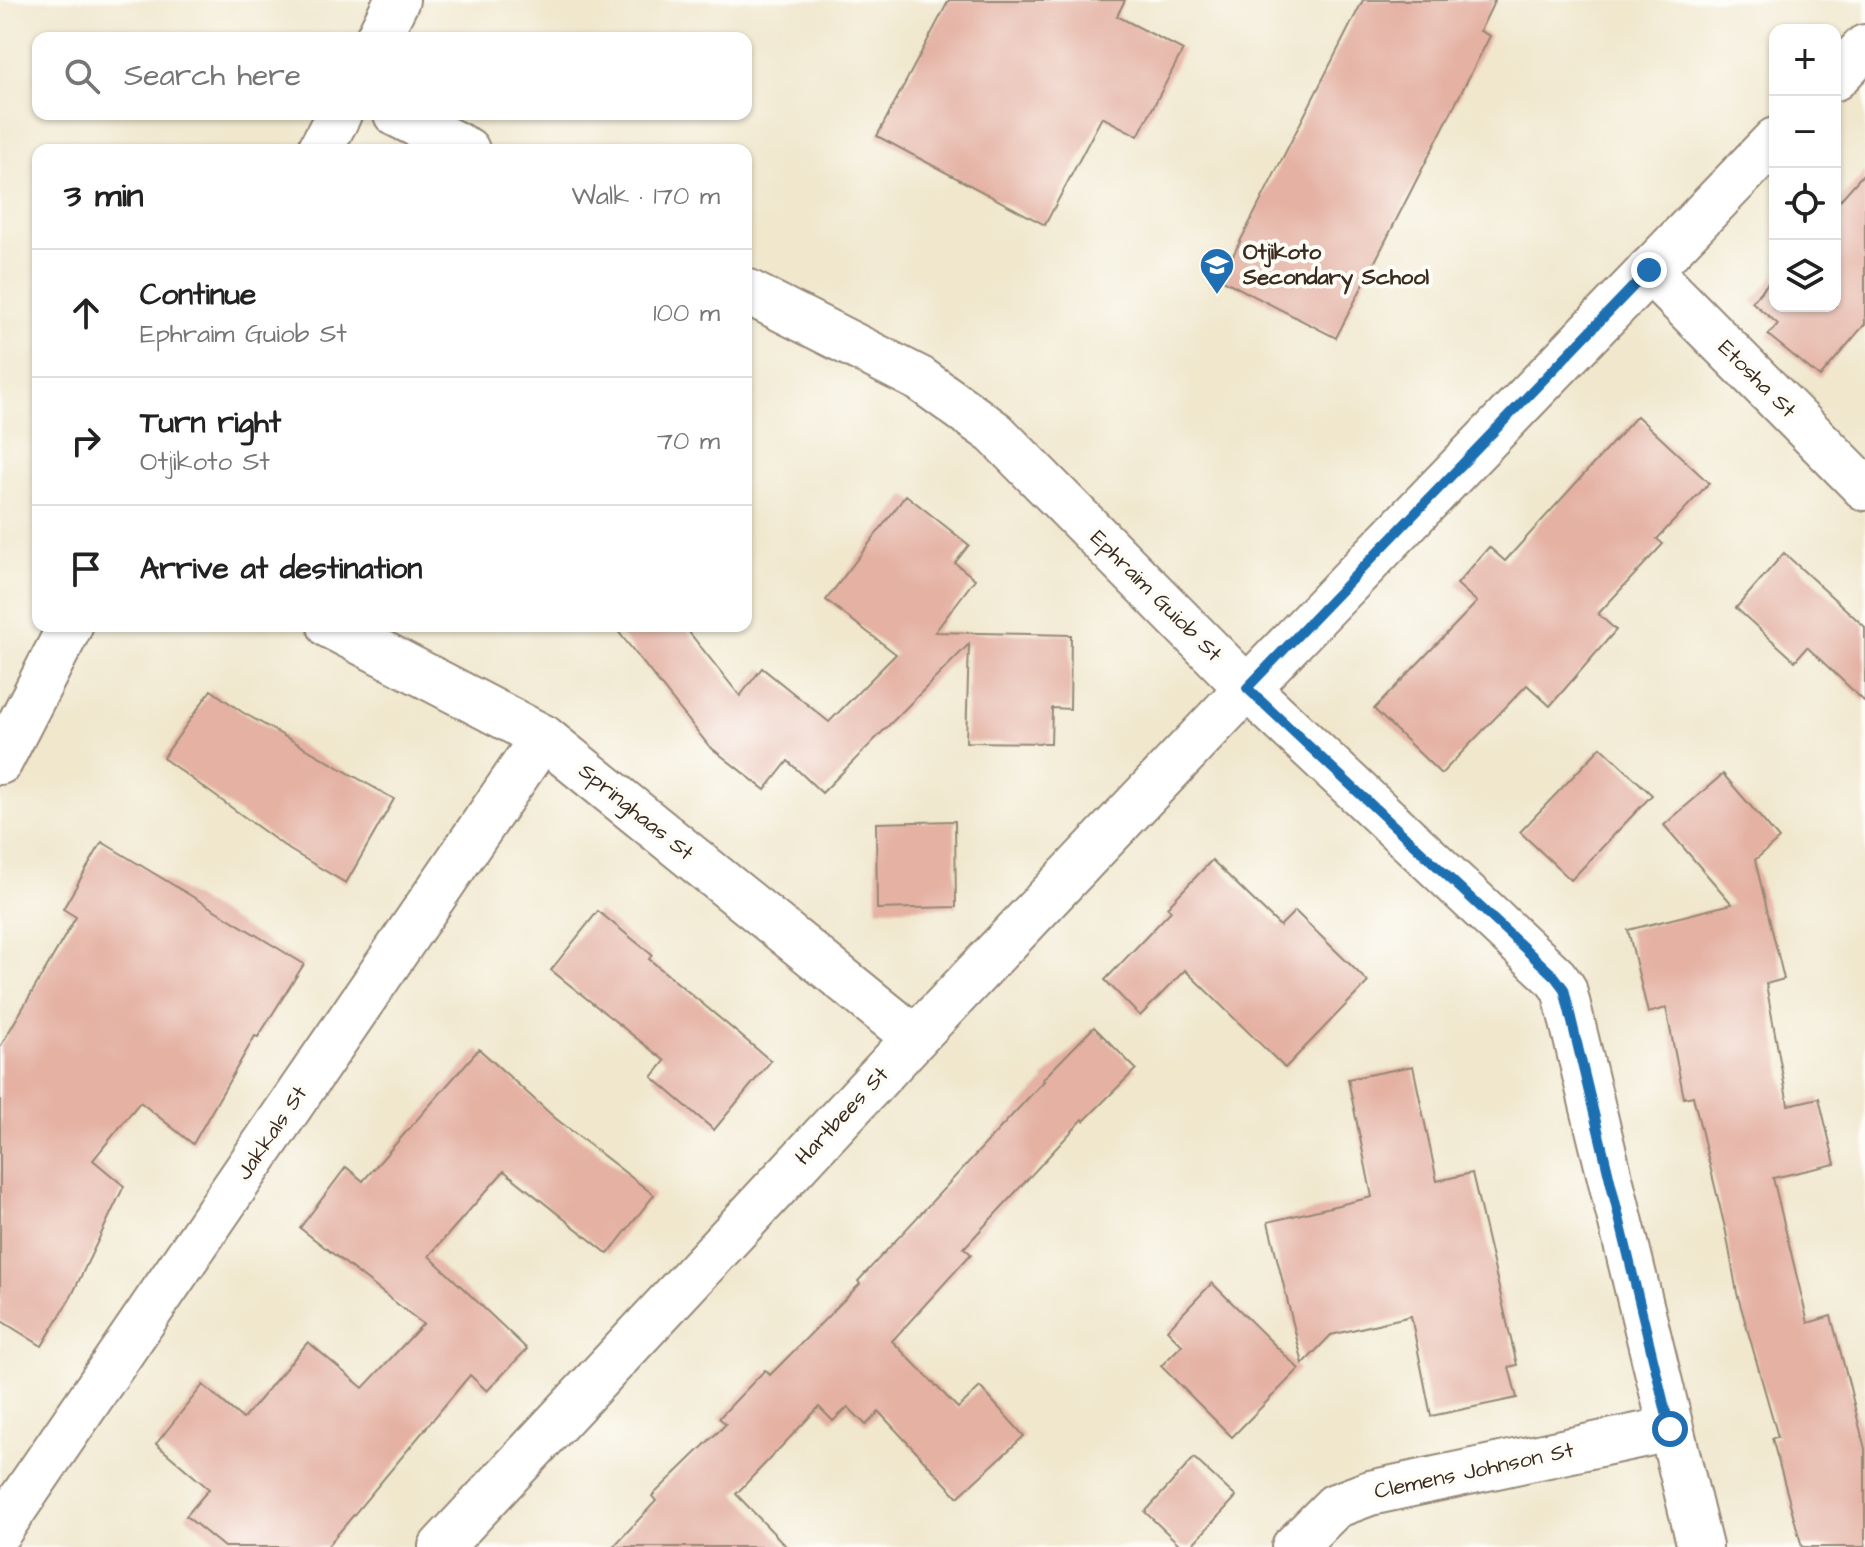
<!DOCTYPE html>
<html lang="en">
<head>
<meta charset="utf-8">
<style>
  body { margin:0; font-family:"Architects Daughter",sans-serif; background:#f2f2f2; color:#222 }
  .controls { position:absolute; right:24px; top:24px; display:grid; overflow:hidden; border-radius:16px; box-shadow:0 2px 6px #0004 }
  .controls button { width:72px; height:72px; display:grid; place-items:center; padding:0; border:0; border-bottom:2px solid #e0e0e0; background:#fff; color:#222; font:40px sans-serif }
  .stop { position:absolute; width:24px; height:24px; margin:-18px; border:6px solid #1f6fb2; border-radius:50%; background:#fff }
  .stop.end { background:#1f6fb2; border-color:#fff; box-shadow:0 2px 8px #0008 }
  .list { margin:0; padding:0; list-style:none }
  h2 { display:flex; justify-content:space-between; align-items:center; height:104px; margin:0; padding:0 32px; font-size:34px }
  h2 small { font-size:26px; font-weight:400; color:#767676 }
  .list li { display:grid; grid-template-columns:52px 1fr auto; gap:24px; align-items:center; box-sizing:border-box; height:128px; padding:0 32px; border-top:2px solid #e0e0e0 }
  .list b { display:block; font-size:30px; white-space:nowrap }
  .list p { margin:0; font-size:26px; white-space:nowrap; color:#767676 }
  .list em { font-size:26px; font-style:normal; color:#767676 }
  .icon { flex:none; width:44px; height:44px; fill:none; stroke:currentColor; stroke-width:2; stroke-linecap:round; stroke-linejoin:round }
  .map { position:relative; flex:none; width:1865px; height:1547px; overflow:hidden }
  .search { position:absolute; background:#fff; box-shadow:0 2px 6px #0004; left:32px; top:32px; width:720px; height:88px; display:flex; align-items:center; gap:20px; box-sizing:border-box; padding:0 28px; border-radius:16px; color:#767676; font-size:30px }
  .panel { position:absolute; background:#fff; box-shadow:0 2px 6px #0004; left:32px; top:144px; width:720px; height:488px; border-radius:16px }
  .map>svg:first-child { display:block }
  .building { fill:#e4b1a3 }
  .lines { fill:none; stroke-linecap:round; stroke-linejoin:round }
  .minor-casing { stroke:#968876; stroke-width:48 }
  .minor { stroke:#fff; stroke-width:44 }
  .route { stroke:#1f6fb2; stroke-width:10 }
  .labels { text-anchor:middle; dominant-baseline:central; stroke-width:8; stroke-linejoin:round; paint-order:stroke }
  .poi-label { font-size:22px; font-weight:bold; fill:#3b2a1e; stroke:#fdfcf7; text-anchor:start }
  .street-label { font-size:22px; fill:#3b2a1e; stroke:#fdfcf7 }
</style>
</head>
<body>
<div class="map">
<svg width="1865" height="1547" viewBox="0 0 1865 1547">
  <rect width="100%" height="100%" fill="#fdfcf7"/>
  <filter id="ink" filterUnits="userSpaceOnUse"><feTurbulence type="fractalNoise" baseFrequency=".0125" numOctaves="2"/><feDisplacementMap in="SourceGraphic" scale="16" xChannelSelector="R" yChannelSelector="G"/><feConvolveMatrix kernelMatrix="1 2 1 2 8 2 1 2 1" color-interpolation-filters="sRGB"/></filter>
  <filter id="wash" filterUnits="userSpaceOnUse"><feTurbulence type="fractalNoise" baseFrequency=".006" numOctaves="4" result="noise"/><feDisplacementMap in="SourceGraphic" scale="32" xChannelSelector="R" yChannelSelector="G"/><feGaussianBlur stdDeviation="1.8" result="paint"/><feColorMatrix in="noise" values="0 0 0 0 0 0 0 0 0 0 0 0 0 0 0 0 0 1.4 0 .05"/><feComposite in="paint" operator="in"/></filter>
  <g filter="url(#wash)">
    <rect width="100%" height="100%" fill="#f0e7cd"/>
    <g id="blocks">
      <g class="building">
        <polygon points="949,0 1125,0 1117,16 1183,50 1138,136 1102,117 1045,225 877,136"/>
        <polygon points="1363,0 1495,0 1480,31 1490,36 1336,338 1221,279"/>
        <polygon points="1865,172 1865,324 1820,377 1768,335 1778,324 1752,302 1775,275 1775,306 1835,306 1835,206"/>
        <polygon points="1637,416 1709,483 1657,539 1663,544 1598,614 1616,630 1550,706 1527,685 1441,774 1374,709 1477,602 1457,584 1489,547 1505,561"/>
        <polygon points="906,495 969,545 955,563 975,579 935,632 1071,635 1070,709 1052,708 1051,743 966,742 969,644 822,793 788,761 765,790 709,746 614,626 684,626 740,696 762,668 829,722 896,654 826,600"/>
        <polygon points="1784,553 1865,627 1865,702 1807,647 1795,661 1736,608"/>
        <polygon points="211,690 242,712 394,799 346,883 290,850 163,758"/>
        <polygon points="1601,747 1652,795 1571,880 1520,832"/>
        <polygon points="1723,774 1779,839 1755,860 1784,979 1766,984 1788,1105 1819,1098 1835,1164 1773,1178 1808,1323 1831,1316 1849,1384 1865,1449 1865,1547 1802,1547 1772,1438 1778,1437 1737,1293 1726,1232 1693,1096 1684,1098 1666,1008 1648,1013 1628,930 1732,904 1664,825"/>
        <polygon points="955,821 956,907 877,909 876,823"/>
        <polygon points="102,842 304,964 258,1037 255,1036 193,1144 140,1102 93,1160 124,1186 72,1295 42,1346 0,1320 0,1047 76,917 63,909"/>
        <polygon points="1212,860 1280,926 1295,911 1368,982 1285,1068 1185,970 1140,1016 1105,980 1171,911 1167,907"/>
        <polygon points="598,911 652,955 649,959 771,1061 714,1130 652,1077 665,1061 551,970"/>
        <polygon points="1094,1027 1136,1069 1084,1121 1083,1119 964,1248 971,1254 892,1341 958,1408 980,1387 1024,1436 958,1497 879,1412 866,1425 848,1407 833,1421 819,1407 736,1494 787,1547 613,1547 656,1501 652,1496 726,1424 719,1418 765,1370 770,1375 860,1284 858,1281 1044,1081 1043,1079"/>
        <polygon points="479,1049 555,1118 654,1195 608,1254 504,1171 429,1256 527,1349 487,1391 470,1375 327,1547 224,1547 186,1516 209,1489 156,1444 203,1385 243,1419 308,1342 363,1388 423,1324 300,1228 346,1167 363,1181"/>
        <polygon points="1413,1066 1437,1181 1472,1173 1517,1365 1509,1367 1517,1398 1431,1416 1411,1316 1331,1335 1303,1364 1268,1222 1372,1197 1348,1079"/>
        <polygon points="1212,1283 1299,1369 1232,1437 1161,1366 1182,1345 1167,1330"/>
        <polygon points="1194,1458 1236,1497 1190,1547 1182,1547 1145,1512"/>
      </g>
    </g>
  </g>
  <g filter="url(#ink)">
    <use href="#blocks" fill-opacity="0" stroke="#968876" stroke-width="2"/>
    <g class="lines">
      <g class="minor-casing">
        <g id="minor">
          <polyline points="378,38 397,0"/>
          <polyline points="1835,78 1865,47"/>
          <polyline points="396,114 467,150"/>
          <polyline points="320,150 339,114"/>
          <polyline points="1649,270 1865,488"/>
          <polyline points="746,291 920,379 995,433 1247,688 1555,977 1564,989 1700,1547"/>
          <polyline points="330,626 543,737 915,1038"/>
          <polyline points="0,762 70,626"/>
          <polyline points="0,1530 543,737"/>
          <polyline points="441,1547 915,1038 1247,688 1775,140"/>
          <polyline points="1294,1547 1335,1506 1370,1493 1670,1429"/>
        </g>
      </g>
      <use href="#minor" class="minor"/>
    </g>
  </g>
  <g class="lines" filter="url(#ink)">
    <polyline class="route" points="1649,270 1247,688 1555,977 1564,989 1670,1429"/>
  </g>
  <defs>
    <g id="school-pin" transform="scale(1.8)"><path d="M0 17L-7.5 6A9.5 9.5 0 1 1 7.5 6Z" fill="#1f6fb2" stroke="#fdfcf7"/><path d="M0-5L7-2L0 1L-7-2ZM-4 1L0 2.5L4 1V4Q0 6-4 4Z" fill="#fff"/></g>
  </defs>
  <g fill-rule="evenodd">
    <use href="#school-pin" x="1217" y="265"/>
  </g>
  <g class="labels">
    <g class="poi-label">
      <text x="1243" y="252">Otjikoto<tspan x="1243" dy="25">Secondary School</tspan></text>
    </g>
    <g class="street-label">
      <text transform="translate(1757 379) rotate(45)">Etosha St</text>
      <text transform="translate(1156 596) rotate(45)">Ephraim Guiob St</text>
      <text transform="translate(636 812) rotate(39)">Springhaas St</text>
      <text transform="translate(842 1116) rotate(-47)">Hartbees St</text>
      <text transform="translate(272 1133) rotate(-56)">Jakkals St</text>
      <text transform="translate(1474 1471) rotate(-12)">Clemens Johnson St</text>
    </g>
  </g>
</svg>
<div class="controls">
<button>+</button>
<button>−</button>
<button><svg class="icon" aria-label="locate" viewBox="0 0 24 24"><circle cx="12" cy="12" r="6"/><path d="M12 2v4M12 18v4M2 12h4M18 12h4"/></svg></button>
<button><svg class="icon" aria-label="layers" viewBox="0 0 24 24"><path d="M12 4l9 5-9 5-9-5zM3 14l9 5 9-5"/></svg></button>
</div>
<div class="stop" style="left:1670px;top:1429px"></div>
<div class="stop end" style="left:1649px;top:270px"></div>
<div class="search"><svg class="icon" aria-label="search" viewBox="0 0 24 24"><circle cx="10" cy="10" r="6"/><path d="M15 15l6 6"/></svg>Search here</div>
<section class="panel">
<h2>3 min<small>Walk · 170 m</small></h2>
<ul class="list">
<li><svg class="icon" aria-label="ahead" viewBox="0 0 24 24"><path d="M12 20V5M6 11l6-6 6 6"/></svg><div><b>Continue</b><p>Ephraim Guiob St</p></div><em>100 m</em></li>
<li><svg class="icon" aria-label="right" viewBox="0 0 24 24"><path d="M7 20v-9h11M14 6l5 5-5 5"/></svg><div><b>Turn right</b><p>Otjikoto St</p></div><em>70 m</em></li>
<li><svg class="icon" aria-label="arrive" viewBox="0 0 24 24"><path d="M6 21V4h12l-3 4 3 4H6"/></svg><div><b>Arrive at destination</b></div></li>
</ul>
</section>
</div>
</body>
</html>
